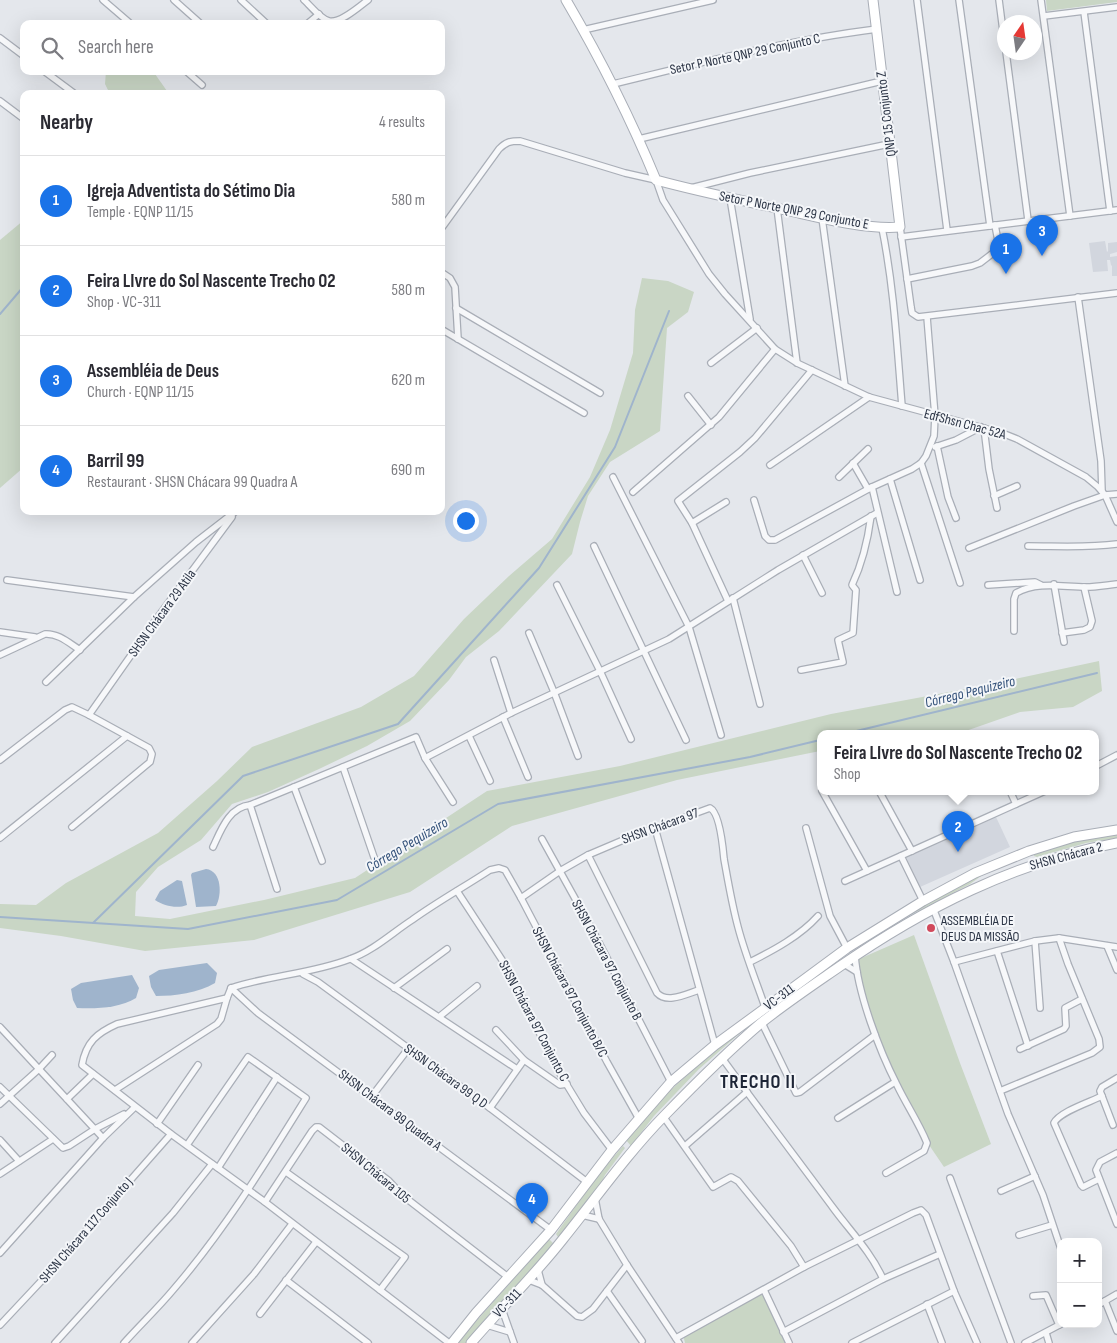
<!DOCTYPE html>
<html lang="en">
<head>
<meta charset="utf-8">
<style>
  body { margin:0; font-family:"Sofia Sans Condensed",sans-serif; background:#f7f7f7; color:#2b2b33 }
  .controls { position:absolute; right:15px; bottom:15px; display:grid; overflow:hidden; border-radius:10px; box-shadow:0 5px 20px #0002 }
  .controls button { width:45px; height:45px; display:grid; place-items:center; padding:0; border:0; border-bottom:1px solid #e1e1e2; background:#fff; color:#2b2b33; font:25px sans-serif }
  .compass { position:absolute; left:997px; top:15px; width:45px; height:45px; border-radius:50%; background:#fff; box-shadow:0 5px 20px #0002; rotate:13deg }
  .you { position:absolute; left:465px; top:520px; width:18px; height:18px; margin:-12px; border:4px solid #fff; border-radius:50%; background:#1a73e8; box-shadow:0 0 0 8px #1a73e833 }
  .badge { display:grid; place-items:center; width:32px; height:32px; border-radius:50%; background:#1a73e8; color:#fff; font-size:16px; font-weight:700 }
  .pin { position:absolute; translate:-50% -41px; filter:drop-shadow(0 1px 2px #0008) }
  .pin::after { content:''; position:absolute; top:26px; width:18px; height:15px; background:inherit; clip-path:polygon(0 0,100% 0,50% 100%) }
  .popup { position:absolute; left:817px; top:730px; width:282px; height:65px; box-sizing:border-box; display:grid; place-content:center; border-radius:10px; background:#fff; filter:drop-shadow(0 1px 4px #0005); font-size:16px; white-space:nowrap; color:#7c7c81 }
  .popup b { font-size:19px; color:#2b2b33 }
  .popup::after { content:''; position:absolute; left:50%; top:100%; margin-left:-10px; border:10px solid transparent; border-top-color:#fff }
  .list { margin:0; padding:0; list-style:none }
  h2 { display:flex; justify-content:space-between; align-items:center; height:65px; margin:0; padding:0 20px; font-size:21px }
  h2 small { font-size:16px; font-weight:400; color:#7c7c81 }
  .list li { display:grid; grid-template-columns:32px 1fr auto; gap:15px; align-items:center; box-sizing:border-box; height:90px; padding:0 20px; border-top:1px solid #e1e1e2 }
  .list b { display:block; font-size:19px; white-space:nowrap }
  .list p { margin:0; font-size:16px; white-space:nowrap; color:#7c7c81 }
  .list em { font-size:16px; font-style:normal; color:#7c7c81 }
  .icon { flex:none; width:28px; height:28px; fill:none; stroke:currentColor; stroke-width:2; stroke-linecap:round; stroke-linejoin:round }
  .map { position:relative; flex:none; width:1117px; height:1343px; overflow:hidden }
  .search { position:absolute; background:#fff; box-shadow:0 5px 20px #0002; left:20px; top:20px; width:425px; height:55px; display:flex; align-items:center; gap:12px; box-sizing:border-box; padding:0 18px; border-radius:10px; color:#7c7c81; font-size:19px }
  .panel { position:absolute; background:#fff; box-shadow:0 5px 20px #0002; left:20px; top:90px; width:425px; height:425px; border-radius:10px }
  .map>svg:first-child { display:block }
  .built { fill:#d2d6de }
  .green { fill:#c9d6c5 }
  .water { fill:#9fb4cc }
  .lines { fill:none; stroke-linecap:round; stroke-linejoin:round }
  .stream { stroke:#9fb4cc; stroke-width:2 }
  .street-casing { stroke:#a9aeb7; stroke-width:8 }
  .secondary-casing { stroke:#a9aeb7; stroke-width:11 }
  .street { stroke:#f7f8fa; stroke-width:5.5 }
  .secondary { stroke:#fff; stroke-width:9 }
  .poi-dot { fill:#d1495b; stroke:#f4f6f9; stroke-width:2 }
  .labels { text-anchor:middle; dominant-baseline:central; stroke-width:4; stroke-linejoin:round; paint-order:stroke }
  .street-label { font-size:14px; fill:#2b3445; stroke:#f4f6f9 }
  .poi-label { font-size:14px; fill:#2b3445; stroke:#f4f6f9; text-anchor:start }
  .water-label { font-size:15px; font-style:italic; fill:#34527a; stroke:#f4f6f9 }
  .district-label { font-size:19px; font-weight:bold; letter-spacing:1px; fill:#1d2536; stroke:#f4f6f9 }
</style>
</head>
<body>
<div class="map">
<svg width="1117" height="1343" viewBox="0 0 1117 1343">
  <rect width="100%" height="100%" fill="#e4e7ec"/>
  <g class="built">
    <polygon points="1105,241 1107,252 1108,251 1108,243 1117,242 1117,252 1110,254 1110,257 1117,256 1117,276 1112,276 1112,266 1111,265 1110,260 1107,260 1108,271 1093,272 1089,243"/>
    <polygon points="996,817 1010,847 920,887 906,857"/>
  </g>
  <g class="green">
    <polygon points="1046,0 1117,0 1117,2 1047,11"/>
    <polygon points="106,71 152,71 155,74 167,91 186,94 110,94 105,84"/>
    <polygon points="24,220 24,467 0,488 0,240"/>
    <polygon points="642,278 668,281 694,292 688,312 667,328 660,431 610,462 588,496 580,522 572,554 499,631 466,657 449,680 410,721 367,746 319,769 268,792 232,804 201,840 158,867 136,892 135,916 170,919 264,900 355,878 487,791 620,766 831,714 992,684 1099,661 1102,691 1073,707 1020,712 960,733 820,733 820,751 677,780 512,826 410,892 254,940 145,951 61,936 0,928 0,904 36,905 66,883 158,833 217,781 252,747 361,707 414,676 464,619 509,576 552,539 590,477 610,430 633,353 635,310"/>
    <polygon points="1117,831 1117,838 1086,843 1037,857 1034,856 1034,854 1067,842"/>
    <polygon points="1010,861 1011,863 984,874 970,884 897,922 857,946 799,989 746,1028 699,1069 654,1116 631,1146 626,1140 657,1102 702,1062 763,1012 811,975 881,927 950,890 964,880 996,865"/>
    <polygon points="914,935 960,1063 991,1144 944,1167 925,1139 875,1035 857,972 859,959"/>
    <polygon points="623,1146 625,1148 605,1175 600,1186 561,1235 558,1237 556,1234 597,1176"/>
    <polygon points="549,1239 555,1245 466,1343 457,1343"/>
    <polygon points="758,1295 762,1295 765,1299 787,1343 685,1343 683,1335"/>
  </g>
  <g class="water">
    <path d="M206 869C222 871 222 895 216 906L196 907 191 875 192 873Z"/>
    <path d="M177 880 182 881 187 905C177 909 164 906 155 900L160 891Z"/>
    <path d="M207 963 217 973 215 983C198 993 175 996 156 996L151 987 149 976 159 970Z"/>
    <path d="M132 975 139 988 136 998C120 1008 96 1009 77 1008L73 1000 71 989 81 983Z"/>
  </g>
  <g class="lines">
    <g class="stream">
      <polyline points="0,314 24,286"/>
      <polyline points="848,733 1097,673"/>
      <polyline points="0,917 188,929 337,900 498,804 750,757 820,740"/>
      <polyline points="93,923 243,776 398,724 539,568 615,447 669,311"/>
    </g>
    <g class="street-casing">
      <g id="street">
        <polyline points="103,0 131,24"/>
        <polyline points="174,0 201,24"/>
        <polyline points="241,0 267,24"/>
        <path d="M304 0C311 6 320 19 329 21 340 24 360 6 368 0"/>
        <polyline points="917,0 947,230"/>
        <polyline points="959,0 990,226"/>
        <polyline points="999,0 1004,39"/>
        <polyline points="1041,0 1070,216"/>
        <polyline points="1084,12 1110,211"/>
        <polyline points="1044,16 1117,7"/>
        <polyline points="307,24 319,14"/>
        <polyline points="583,30 713,0"/>
        <polyline points="0,38 24,56"/>
        <polyline points="1006,52 1028,220"/>
        <polyline points="44,71 75,94"/>
        <polyline points="186,71 202,85"/>
        <path d="M613 84C700 63 788 40 877 29"/>
        <polyline points="0,101 24,119"/>
        <polyline points="639,139 882,81"/>
        <polyline points="691,188 750,173 889,144"/>
        <polyline points="730,198 750,319"/>
        <polyline points="777,208 797,363"/>
        <polyline points="822,218 845,386"/>
        <polyline points="900,227 911,307 912,313 918,317 1117,293"/>
        <path d="M882 228C894 287 897 346 902 406"/>
        <path d="M441 229 499 149C506 142 510 141 520 141L625 173 656 180 663 200 709 274 725 294 775 349 797 363 869 397 1002 433 1017 439 1086 477 1098 487 1105 495 1117 522"/>
        <polyline points="901,237 1117,210"/>
        <polyline points="441,272 450,278 455,287 458,339"/>
        <polyline points="907,279 972,266 980,263 997,250 998,241 995,225"/>
        <polyline points="1078,297 1101,461 1102,491"/>
        <polyline points="456,308 600,393"/>
        <polyline points="441,329 584,413"/>
        <polyline points="711,363 757,328"/>
        <polyline points="688,396 711,425"/>
        <polyline points="984,428 989,469 997,508"/>
        <polyline points="937,446 948,497 956,518"/>
        <polyline points="935,447 956,440 981,427"/>
        <polyline points="853,463 868,489"/>
        <polyline points="921,463 960,583"/>
        <polyline points="770,465 869,397"/>
        <polyline points="613,477 689,627 721,735"/>
        <polyline points="839,477 868,449"/>
        <polyline points="890,479 920,580"/>
        <polyline points="872,487 897,592"/>
        <polyline points="633,492 719,417 775,349"/>
        <polyline points="994,496 1017,486"/>
        <polyline points="754,500 765,536 769,540 775,540 872,487 912,469 921,463 926,456 934,436 935,416 927,317"/>
        <polyline points="692,523 726,502"/>
        <polyline points="594,546 686,740"/>
        <path d="M1028 546C1058 546 1087 548 1117 544"/>
        <polyline points="969,548 1074,506 1105,495 1117,494"/>
        <polyline points="803,555 822,593"/>
        <polyline points="7,580 134,597"/>
        <polyline points="1054,584 1064,642"/>
        <polyline points="557,585 600,671 631,739"/>
        <polyline points="988,585 1035,582 1041,585"/>
        <polyline points="733,598 760,704"/>
        <polyline points="728,601 692,523 678,501 740,452 755,438 812,370"/>
        <path d="M1014 631V599L1016 593C1038 581 1062 587 1086 587 1096 587 1107 585 1117 584"/>
        <polyline points="0,632 35,637"/>
        <polyline points="529,633 554,692 578,756"/>
        <polyline points="1062,633 1084,630 1090,627 1092,621 1084,587"/>
        <path d="M0 655 45 634C58 633 69 643 80 650"/>
        <polyline points="494,660 511,713"/>
        <path d="M801 670 843 662 838 640 853 633 856 590 852 585C862 564 868 539 871 516"/>
        <polyline points="46,682 134,597 196,542 236,511"/>
        <polyline points="89,715 155,621 232,517"/>
        <polyline points="503,717 528,777"/>
        <polyline points="469,736 490,781"/>
        <polyline points="425,758 511,713 669,639 778,570 877,513"/>
        <polyline points="0,760 65,710 72,707 89,715 149,748 152,754 150,762 72,827"/>
        <polyline points="1096,766 1117,755"/>
        <polyline points="343,767 376,863"/>
        <polyline points="294,787 322,861"/>
        <polyline points="822,791 867,871"/>
        <polyline points="879,791 912,851"/>
        <polyline points="1010,791 1016,804"/>
        <polyline points="250,805 277,889"/>
        <polyline points="655,828 715,1045"/>
        <polyline points="806,828 830,916 847,948"/>
        <polyline points="0,838 127,736"/>
        <polyline points="542,839 592,929 671,1082"/>
        <path d="M213 847C221 830 229 807 250 805L416 737 425 758 453 802"/>
        <polyline points="901,856 923,901"/>
        <polyline points="845,881 1045,791"/>
        <polyline points="457,891 506,966 559,1072 584,1113 612,1150"/>
        <polyline points="521,898 560,871 588,855"/>
        <polyline points="933,908 954,962 1008,1114 1043,1195 1061,1249"/>
        <polyline points="1035,941 1040,1008"/>
        <polyline points="1107,946 1117,970"/>
        <polyline points="997,951 1028,1046"/>
        <path d="M855 956C858 994 879 1050 897 1085 906 1104 919 1123 927 1143L924 1151 886 1173"/>
        <polyline points="351,959 517,1069"/>
        <path d="M750 962C774 950 800 936 818 916"/>
        <polyline points="954,962 1035,941 1059,938 1117,947"/>
        <polyline points="844,964 857,972"/>
        <polyline points="303,974 318,982 490,1108 587,1182"/>
        <path d="M231 988 227 998 117 1024C97 1033 86 1042 82 1065L171 1134 265 1202 449 1343"/>
        <path d="M231 988C270 975 311 974 350 959 373 951 392 933 412 920 437 902 464 887 490 870L499 868 505 870 521 898 607 1062 639 1119"/>
        <polyline points="231,988 258,1013 551,1230"/>
        <polyline points="394,988 447,949"/>
        <path d="M699 990C686 994 667 1004 657 993L588 855 628 838 710 808C720 813 723 848 724 859 728 881 732 905 738 927 745 954 756 981 765 1007"/>
        <polyline points="439,1017 477,986"/>
        <polyline points="762,1023 796,1093 800,1092 875,1035"/>
        <polyline points="0,1027 103,1138"/>
        <polyline points="496,1030 524,1060 560,1085 567,1084"/>
        <polyline points="1020,1049 1064,1029 1066,1026 1065,1008 1082,999"/>
        <path d="M722 1058C759 1109 797 1159 834 1209 851 1232 871 1252 883 1279"/>
        <polyline points="0,1087 63,1148 69,1146 95,1129 124,1114"/>
        <polyline points="115,1090 217,1024 221,1019 227,998"/>
        <polyline points="1000,1091 1092,1053 1100,1047 1099,1039 1068,964 1059,938"/>
        <polyline points="372,1096 408,1049"/>
        <polyline points="67,1099 93,1074"/>
        <polyline points="0,1104 39,1069 52,1055"/>
        <polyline points="490,1108 524,1060"/>
        <polyline points="663,1116 713,1187 731,1177 738,1181 791,1246 804,1267"/>
        <polyline points="838,1118 895,1082"/>
        <polyline points="157,1124 198,1065"/>
        <polyline points="1113,1125 1100,1091 1102,1087 1117,1078"/>
        <polyline points="0,1140 19,1161"/>
        <polyline points="685,1146 747,1092"/>
        <polyline points="1117,1153 1100,1162 1096,1170 1117,1224"/>
        <polyline points="218,1168 277,1077"/>
        <polyline points="286,1172 405,1257 380,1290"/>
        <polyline points="0,1174 53,1139"/>
        <polyline points="950,1178 1011,1343"/>
        <path d="M1099 1179 1083 1187 1081 1185 1054 1123C1059 1112 1090 1102 1102 1096"/>
        <polyline points="1001,1191 1035,1176"/>
        <polyline points="595,1198 599,1219 627,1265 679,1343"/>
        <polyline points="265,1202 312,1131 316,1127 319,1127 389,1181 402,1195 508,1277"/>
        <polyline points="582,1215 599,1219"/>
        <polyline points="1019,1235 1052,1225"/>
        <polyline points="0,1253 103,1138 135,1107"/>
        <polyline points="538,1270 542,1285"/>
        <polyline points="286,1280 368,1343"/>
        <polyline points="529,1280 542,1285 577,1316 582,1317 593,1309 627,1265"/>
        <polyline points="764,1290 789,1343"/>
        <polyline points="607,1291 642,1341"/>
        <polyline points="1033,1296 1046,1295 1059,1325"/>
        <polyline points="1105,1301 1117,1331"/>
        <polyline points="927,1304 942,1343"/>
        <polyline points="1098,1305 1117,1294"/>
        <polyline points="502,1309 514,1343"/>
        <polyline points="260,1314 316,1242"/>
        <polyline points="0,1325 46,1276 171,1134"/>
        <polyline points="487,1325 510,1332"/>
        <polyline points="783,1332 883,1279 940,1254"/>
        <polyline points="1046,1333 1049,1343"/>
        <polyline points="676,1338 804,1267 913,1213 921,1210 926,1215 954,1291 977,1343"/>
        <polyline points="55,1343 173,1213 212,1164"/>
        <path d="M124 1343C140 1325 158 1308 173 1290 224 1231 265 1164 306 1098L248 1057 187 1145"/>
        <polyline points="192,1343 254,1274 292,1224"/>
        <polyline points="852,1343 954,1291"/>
        <polyline points="1025,1343 1061,1324"/>
      </g>
    </g>
    <g class="secondary-casing">
      <g id="secondary">
        <path d="M566 0C600 58 630 117 656 180 700 192 745 201 790 211 821 218 868 230 900 227L873 0"/>
        <polyline points="452,1343 476,1313 551,1230 612,1150 671,1082 715,1045 847,948 923,901 975,873 1029,851 1074,837 1117,830"/>
        <path d="M471 1343C501 1308 534 1276 563 1239 596 1198 627 1154 664 1116 695 1084 727 1052 761 1023 786 1003 813 985 839 967 924 908 1015 862 1117 843"/>
      </g>
    </g>
    <use href="#street" class="street"/>
    <use href="#secondary" class="secondary"/>
  </g>
  <circle class="poi-dot" cx="931" cy="928" r="5"/>
  <g class="labels">
    <g class="street-label">
      <text transform="translate(745 54) rotate(-12)">Setor P Norte QNP 29 Conjunto C</text>
      <text transform="translate(886 114) rotate(-97)">QNP 15 Conjunto Z</text>
      <text transform="translate(794 210) rotate(11)">Setor P Norte QNP 29 Conjunto E</text>
      <text transform="translate(965 424) rotate(15)">EdfShsn Chac 52A</text>
      <text transform="translate(162 613) rotate(-54)">SHSN Chácara 29 Atila</text>
      <text transform="translate(660 826) rotate(-20)">SHSN Chácara 97</text>
      <text transform="translate(1066 856) rotate(-15)">SHSN Chácara 2</text>
      <text transform="translate(607 960) rotate(62)">SHSN Chácara 97 Conjunto B</text>
      <text transform="translate(570 992) rotate(62)">SHSN Chácara 97 Conjunto B/C</text>
      <text transform="translate(779 997) rotate(-37)">VC-311</text>
      <text transform="translate(534 1021) rotate(62)">SHSN Chácara 97 Conjunto C</text>
      <text transform="translate(446 1076) rotate(36)">SHSN Chácara 99 Q D</text>
      <text transform="translate(390 1110) rotate(37)">SHSN Chácara 99 Quadra A</text>
      <text transform="translate(376 1173) rotate(40)">SHSN Chácara 105</text>
      <text transform="translate(86 1230) rotate(-49)">SHSN Chácara 117 Conjunto J</text>
      <text transform="translate(507 1303) rotate(-46)">VC-311</text>
    </g>
    <g class="poi-label">
      <text x="941" y="920">ASSEMBLÉIA DE<tspan x="941" dy="16">DEUS DA MISSÃO</tspan></text>
    </g>
    <g class="water-label">
      <text transform="translate(970 692) rotate(-14)">Córrego Pequizeiro</text>
      <text transform="translate(407 845) rotate(-31)">Córrego Pequizeiro</text>
    </g>
    <g class="district-label">
      <text x="758" y="1082">TRECHO II</text>
    </g>
  </g>
</svg>
<div class="controls">
<button>+</button>
<button>−</button>
</div>
<svg class="compass" viewBox="-18 -18 36 36"><path d="M0-13l5 13h-10z" fill="#e53935"/><path d="M0 13l5-13h-10z" fill="#7c7c81"/></svg>
<div class="you"></div>
<div class="pin badge" style="left:1006px;top:274px">1</div>
<div class="pin badge" style="left:958px;top:852px">2</div>
<div class="popup"><b>Feira LIvre do Sol Nascente Trecho 02</b>Shop</div>
<div class="pin badge" style="left:1042px;top:256px">3</div>
<div class="pin badge" style="left:532px;top:1224px">4</div>
<div class="search"><svg class="icon" aria-label="search" viewBox="0 0 24 24"><circle cx="10" cy="10" r="6"/><path d="M15 15l6 6"/></svg>Search here</div>
<section class="panel">
<h2>Nearby<small>4 results</small></h2>
<ul class="list">
<li><span class="badge">1</span><div><b>Igreja Adventista do Sétimo Dia</b><p>Temple · EQNP 11/15</p></div><em>580 m</em></li>
<li><span class="badge">2</span><div><b>Feira LIvre do Sol Nascente Trecho 02</b><p>Shop · VC-311</p></div><em>580 m</em></li>
<li><span class="badge">3</span><div><b>Assembléia de Deus</b><p>Church · EQNP 11/15</p></div><em>620 m</em></li>
<li><span class="badge">4</span><div><b>Barril 99</b><p>Restaurant · SHSN Chácara 99 Quadra A</p></div><em>690 m</em></li>
</ul>
</section>
</div>
</body>
</html>
